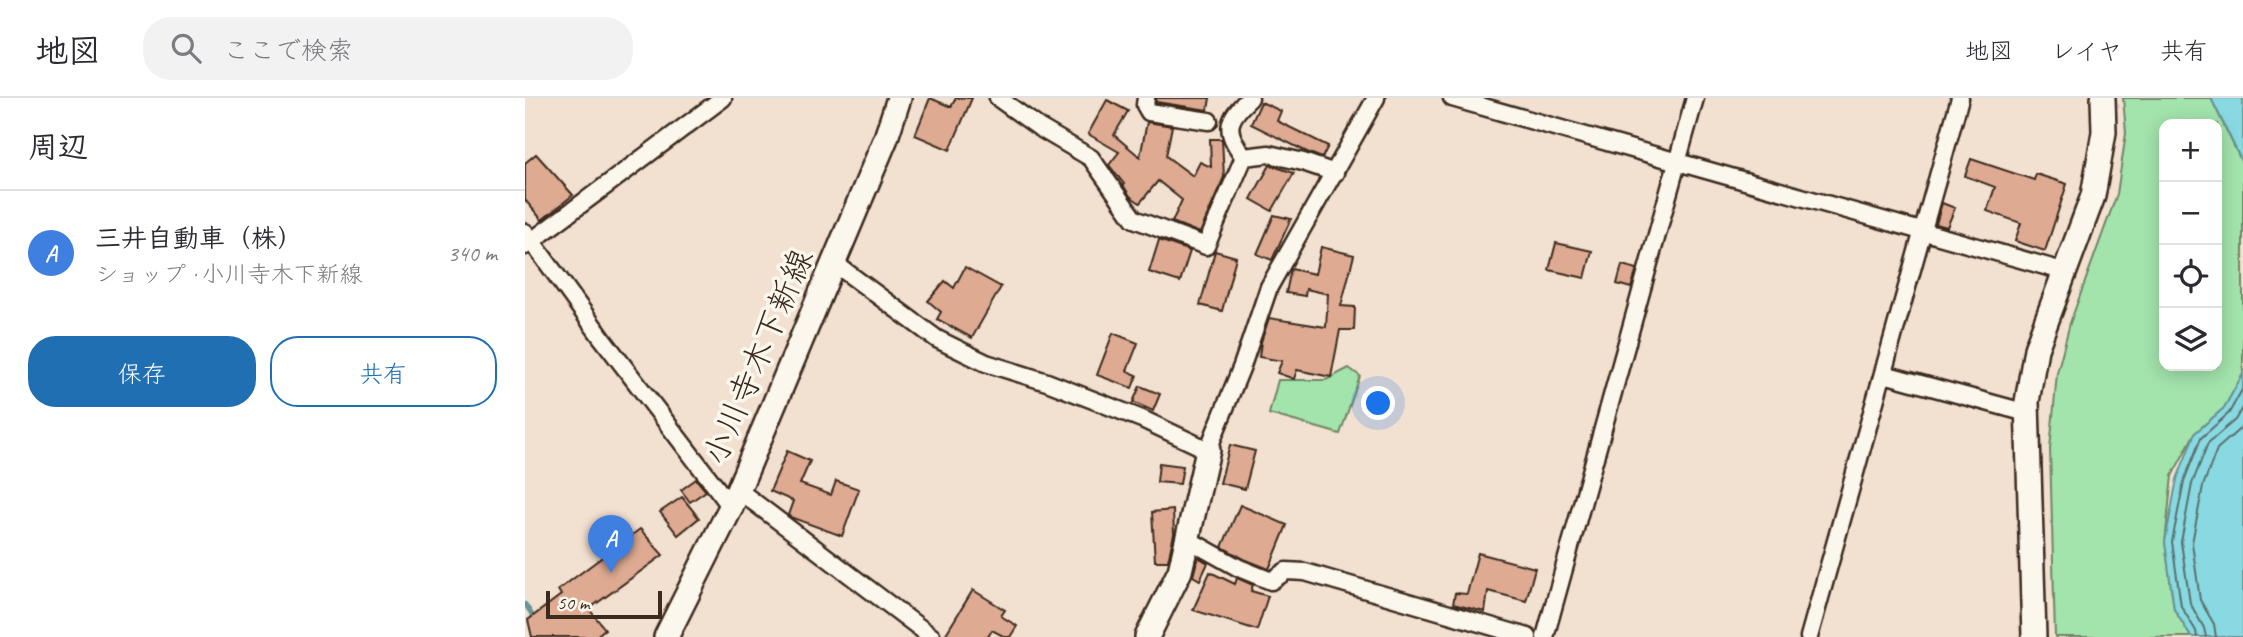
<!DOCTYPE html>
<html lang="ja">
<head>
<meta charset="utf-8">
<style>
  body { margin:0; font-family:Caveat,"Klee One",sans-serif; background:#f2f2f3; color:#2b2b33 }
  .controls { position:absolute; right:21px; top:21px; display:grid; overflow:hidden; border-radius:14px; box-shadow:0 4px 18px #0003 }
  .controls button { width:63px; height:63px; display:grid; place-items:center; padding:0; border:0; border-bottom:2px solid #e1e1e2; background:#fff; color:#2b2b33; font:35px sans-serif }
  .scale { position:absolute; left:21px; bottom:18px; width:116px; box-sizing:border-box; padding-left:7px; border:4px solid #3b2a1e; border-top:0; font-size:19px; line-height:24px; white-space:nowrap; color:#3b2a1e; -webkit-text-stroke:5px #fbf7ec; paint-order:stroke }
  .you { position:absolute; left:854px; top:306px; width:24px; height:24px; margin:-18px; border:5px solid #fff; border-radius:50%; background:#1a73e8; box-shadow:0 0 0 10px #1a73e833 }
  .badge { display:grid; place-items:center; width:46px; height:46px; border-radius:50%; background:#1f6fb2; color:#fff; font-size:23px; font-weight:700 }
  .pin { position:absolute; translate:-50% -58px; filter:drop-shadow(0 2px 4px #0008) }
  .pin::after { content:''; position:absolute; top:37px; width:24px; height:21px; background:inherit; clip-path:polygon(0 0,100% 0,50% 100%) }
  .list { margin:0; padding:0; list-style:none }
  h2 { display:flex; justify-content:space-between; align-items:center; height:91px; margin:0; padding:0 28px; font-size:30px }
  h2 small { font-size:23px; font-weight:400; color:#7c7c81 }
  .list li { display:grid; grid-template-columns:46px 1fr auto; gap:21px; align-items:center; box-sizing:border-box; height:126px; padding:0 28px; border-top:2px solid #e1e1e2 }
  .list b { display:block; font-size:26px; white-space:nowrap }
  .list p { margin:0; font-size:23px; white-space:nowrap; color:#7c7c81 }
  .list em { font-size:23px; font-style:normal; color:#7c7c81 }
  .actions { display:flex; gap:14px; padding:21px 28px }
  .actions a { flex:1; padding:16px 0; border:2px solid #1f6fb2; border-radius:28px; text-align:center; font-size:24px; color:#1f6fb2 }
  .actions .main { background:#1f6fb2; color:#fff }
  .icon { flex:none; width:38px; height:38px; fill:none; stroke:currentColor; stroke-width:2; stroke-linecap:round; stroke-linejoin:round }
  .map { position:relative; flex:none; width:1718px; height:539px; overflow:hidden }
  header { display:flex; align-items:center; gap:42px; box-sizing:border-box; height:98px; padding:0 35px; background:#fff; border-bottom:2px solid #e1e1e2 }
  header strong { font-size:33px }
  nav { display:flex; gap:38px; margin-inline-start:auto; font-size:24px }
  .search { width:490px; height:63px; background:#f2f2f3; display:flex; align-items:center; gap:18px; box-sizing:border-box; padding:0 24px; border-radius:28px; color:#7c7c81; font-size:26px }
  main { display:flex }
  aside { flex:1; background:#fff }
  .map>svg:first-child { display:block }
  .green { fill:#a3e3ac; stroke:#6f8665; stroke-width:2; fill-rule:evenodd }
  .water { fill:#88d9e1; stroke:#699393; stroke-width:2 }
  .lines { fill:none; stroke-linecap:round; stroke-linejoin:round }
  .shore { stroke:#5a706c; stroke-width:2 }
  .stream { stroke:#699393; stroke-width:4.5 }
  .building { fill:#deaa91; stroke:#3b2a1e; stroke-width:2 }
  .street-casing { stroke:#3b2a1e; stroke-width:21 }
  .secondary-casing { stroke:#3b2a1e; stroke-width:28 }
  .street { stroke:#fbf7ec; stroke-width:16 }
  .secondary { stroke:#fbf7ec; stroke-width:23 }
  .labels { text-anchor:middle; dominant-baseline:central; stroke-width:7; stroke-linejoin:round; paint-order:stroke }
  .street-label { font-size:33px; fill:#3b2a1e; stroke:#fbf7ec }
</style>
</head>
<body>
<header>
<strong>地図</strong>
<div class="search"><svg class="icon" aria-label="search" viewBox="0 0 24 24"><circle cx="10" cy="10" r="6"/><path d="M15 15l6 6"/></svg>ここで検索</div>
<nav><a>地図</a><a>レイヤ</a><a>共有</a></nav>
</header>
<main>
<aside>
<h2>周辺<small></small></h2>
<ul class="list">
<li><span class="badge" style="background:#3f7fe0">A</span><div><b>三井自動車（株）</b><p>ショップ · 小川寺木下新線</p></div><em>340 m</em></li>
</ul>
<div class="actions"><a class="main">保存</a><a>共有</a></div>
</aside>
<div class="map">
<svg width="1718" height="539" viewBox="0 0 1718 539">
  <rect width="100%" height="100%" fill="#f2e0d1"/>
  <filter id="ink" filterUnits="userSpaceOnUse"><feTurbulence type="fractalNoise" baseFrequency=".0143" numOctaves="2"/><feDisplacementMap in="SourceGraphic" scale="14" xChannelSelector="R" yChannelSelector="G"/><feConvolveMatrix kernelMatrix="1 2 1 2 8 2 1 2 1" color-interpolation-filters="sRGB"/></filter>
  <g filter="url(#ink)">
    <g class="green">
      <path d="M1598 0H1686L1718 67V276L1699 310 1670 335 1647 378 1640 444 1649 511 1666 539H1530L1525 351 1532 275 1545 225 1592 96 1601 35ZM1639 26H1692V268H1639Z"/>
      <polygon points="824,270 835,278 815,336 744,316 753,282 801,282"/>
    </g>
    <g class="water">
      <polygon points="1686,0 1718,0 1718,65 1716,62"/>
      <polygon points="1718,276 1718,539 1666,539 1649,511 1640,444 1652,381 1670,335 1699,310"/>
    </g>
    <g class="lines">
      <g class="shore">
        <polyline points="1672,539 1671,533 1656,508 1647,444 1659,383 1676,340 1704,315 1718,290"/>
        <polyline points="1681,539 1679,530 1665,505 1656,444 1667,386 1683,345 1710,322 1718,308"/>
        <polyline points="1691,539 1689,526 1675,502 1667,445 1678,388 1692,351 1718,328"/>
      </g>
      <polyline class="stream" points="0,506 11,523"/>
    </g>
    <g class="building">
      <polygon points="405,0 426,9 431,0 447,0 425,52 390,37"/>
      <polygon points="631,0 685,0 683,12 631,4"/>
      <polygon points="582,2 603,13 589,37 615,59 622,24 647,28 641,58 668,78 675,64 686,69 685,41 697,41 699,79 675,135 647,124 657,102 633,83 615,105 605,98 598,87 599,86 584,67 594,54 563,36"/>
      <polygon points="736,4 756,13 752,23 803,48 797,60 782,54 726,26"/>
      <polygon points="11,56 48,97 17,122 0,102 0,65"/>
      <polygon points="1446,61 1509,82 1511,76 1542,86 1520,153 1490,143 1496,125 1462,113 1470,89 1440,78"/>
      <polygon points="745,67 769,75 747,113 726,101"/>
      <polygon points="1417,105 1430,110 1422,129 1411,126"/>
      <polygon points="749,117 766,121 747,162 732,156"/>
      <polygon points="634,142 665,153 655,184 624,174"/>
      <polygon points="1031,145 1067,153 1060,180 1024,172"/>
      <polygon points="796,149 829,157 816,208 830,209 829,232 815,232 806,279 772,272 769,281 752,275 757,263 734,259 736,244 744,220 801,229 803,196 781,191 780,198 761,195 766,171 790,176"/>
      <polygon points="690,153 711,159 697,213 675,207"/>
      <polygon points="1097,167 1112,171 1106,190 1092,186"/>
      <polygon points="440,169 476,189 447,240 412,221 416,214 403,203 420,183 429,190"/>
      <polygon points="588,235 613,245 602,273 612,277 607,290 572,277"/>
      <polygon points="615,288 635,296 628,313 608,304"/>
      <polygon points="705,347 730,353 720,391 695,385"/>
      <polygon points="262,353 285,363 275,386 306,397 311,383 334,391 317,438 265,419 263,417 268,403 245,393"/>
      <polygon points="634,365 658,368 655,386 632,384"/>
      <polygon points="171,381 181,393 165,404 156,392"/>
      <polygon points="157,399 174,420 153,437 135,414"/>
      <polygon points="715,407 762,427 744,471 719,461 697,449"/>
      <polygon points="648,412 649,436 643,463 630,463 627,414"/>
      <polygon points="115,431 138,457 64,511 80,531 70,539 7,539 3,522 36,497 33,492"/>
      <polygon points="953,455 1010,470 1001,503 963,493 960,514 928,506 930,495 942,496"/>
      <polygon points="673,459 683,465 675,482 668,478"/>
      <polygon points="685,474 710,486 712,480 728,487 726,493 743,498 732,532 668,512"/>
      <polygon points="448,492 480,512 476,518 492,528 485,539 480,539 467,532 463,539 419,539"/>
    </g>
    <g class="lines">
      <g class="street-casing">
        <g id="street">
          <polyline points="473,0 515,30 566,60 609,121 681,148 719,59 744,56 778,64 810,75"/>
          <polyline points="621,0 620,7 624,14 684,23"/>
          <polyline points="927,0 1541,174"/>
          <path d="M719 59C699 32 701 22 725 0"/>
          <polyline points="0,134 77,240 206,409"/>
          <polyline points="0,148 198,0"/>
          <polyline points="309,165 412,241 461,265 522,284 617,321 683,352 717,268 744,189 851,0"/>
          <polyline points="1359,276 1502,315"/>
          <polyline points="213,392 407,539"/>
          <polyline points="662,441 714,470 746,483 761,473 780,474 1003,539"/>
          <polyline points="1020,539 1170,0"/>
          <polyline points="1284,539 1435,0"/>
        </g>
      </g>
      <g class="secondary-casing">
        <g id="secondary">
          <polyline points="141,539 206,409 361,40 374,0"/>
          <polyline points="622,539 655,473 683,352"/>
          <polyline points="1509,539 1502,304 1511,251 1568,98 1579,34 1578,0"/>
        </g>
      </g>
      <use href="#street" class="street"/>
      <use href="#secondary" class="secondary"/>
    </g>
  </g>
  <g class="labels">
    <g class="street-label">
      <text transform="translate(233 259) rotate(-67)">小川寺木下新線</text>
    </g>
  </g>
</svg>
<div class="controls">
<button>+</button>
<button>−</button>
<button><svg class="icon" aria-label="locate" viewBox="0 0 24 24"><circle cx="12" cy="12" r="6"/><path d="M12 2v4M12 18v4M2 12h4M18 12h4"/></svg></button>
<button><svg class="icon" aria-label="layers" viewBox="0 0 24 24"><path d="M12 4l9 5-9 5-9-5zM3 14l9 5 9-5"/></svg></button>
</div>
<div class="scale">50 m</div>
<div class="you"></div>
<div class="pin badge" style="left:86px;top:475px;background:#3f7fe0">A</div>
</div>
</main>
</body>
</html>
